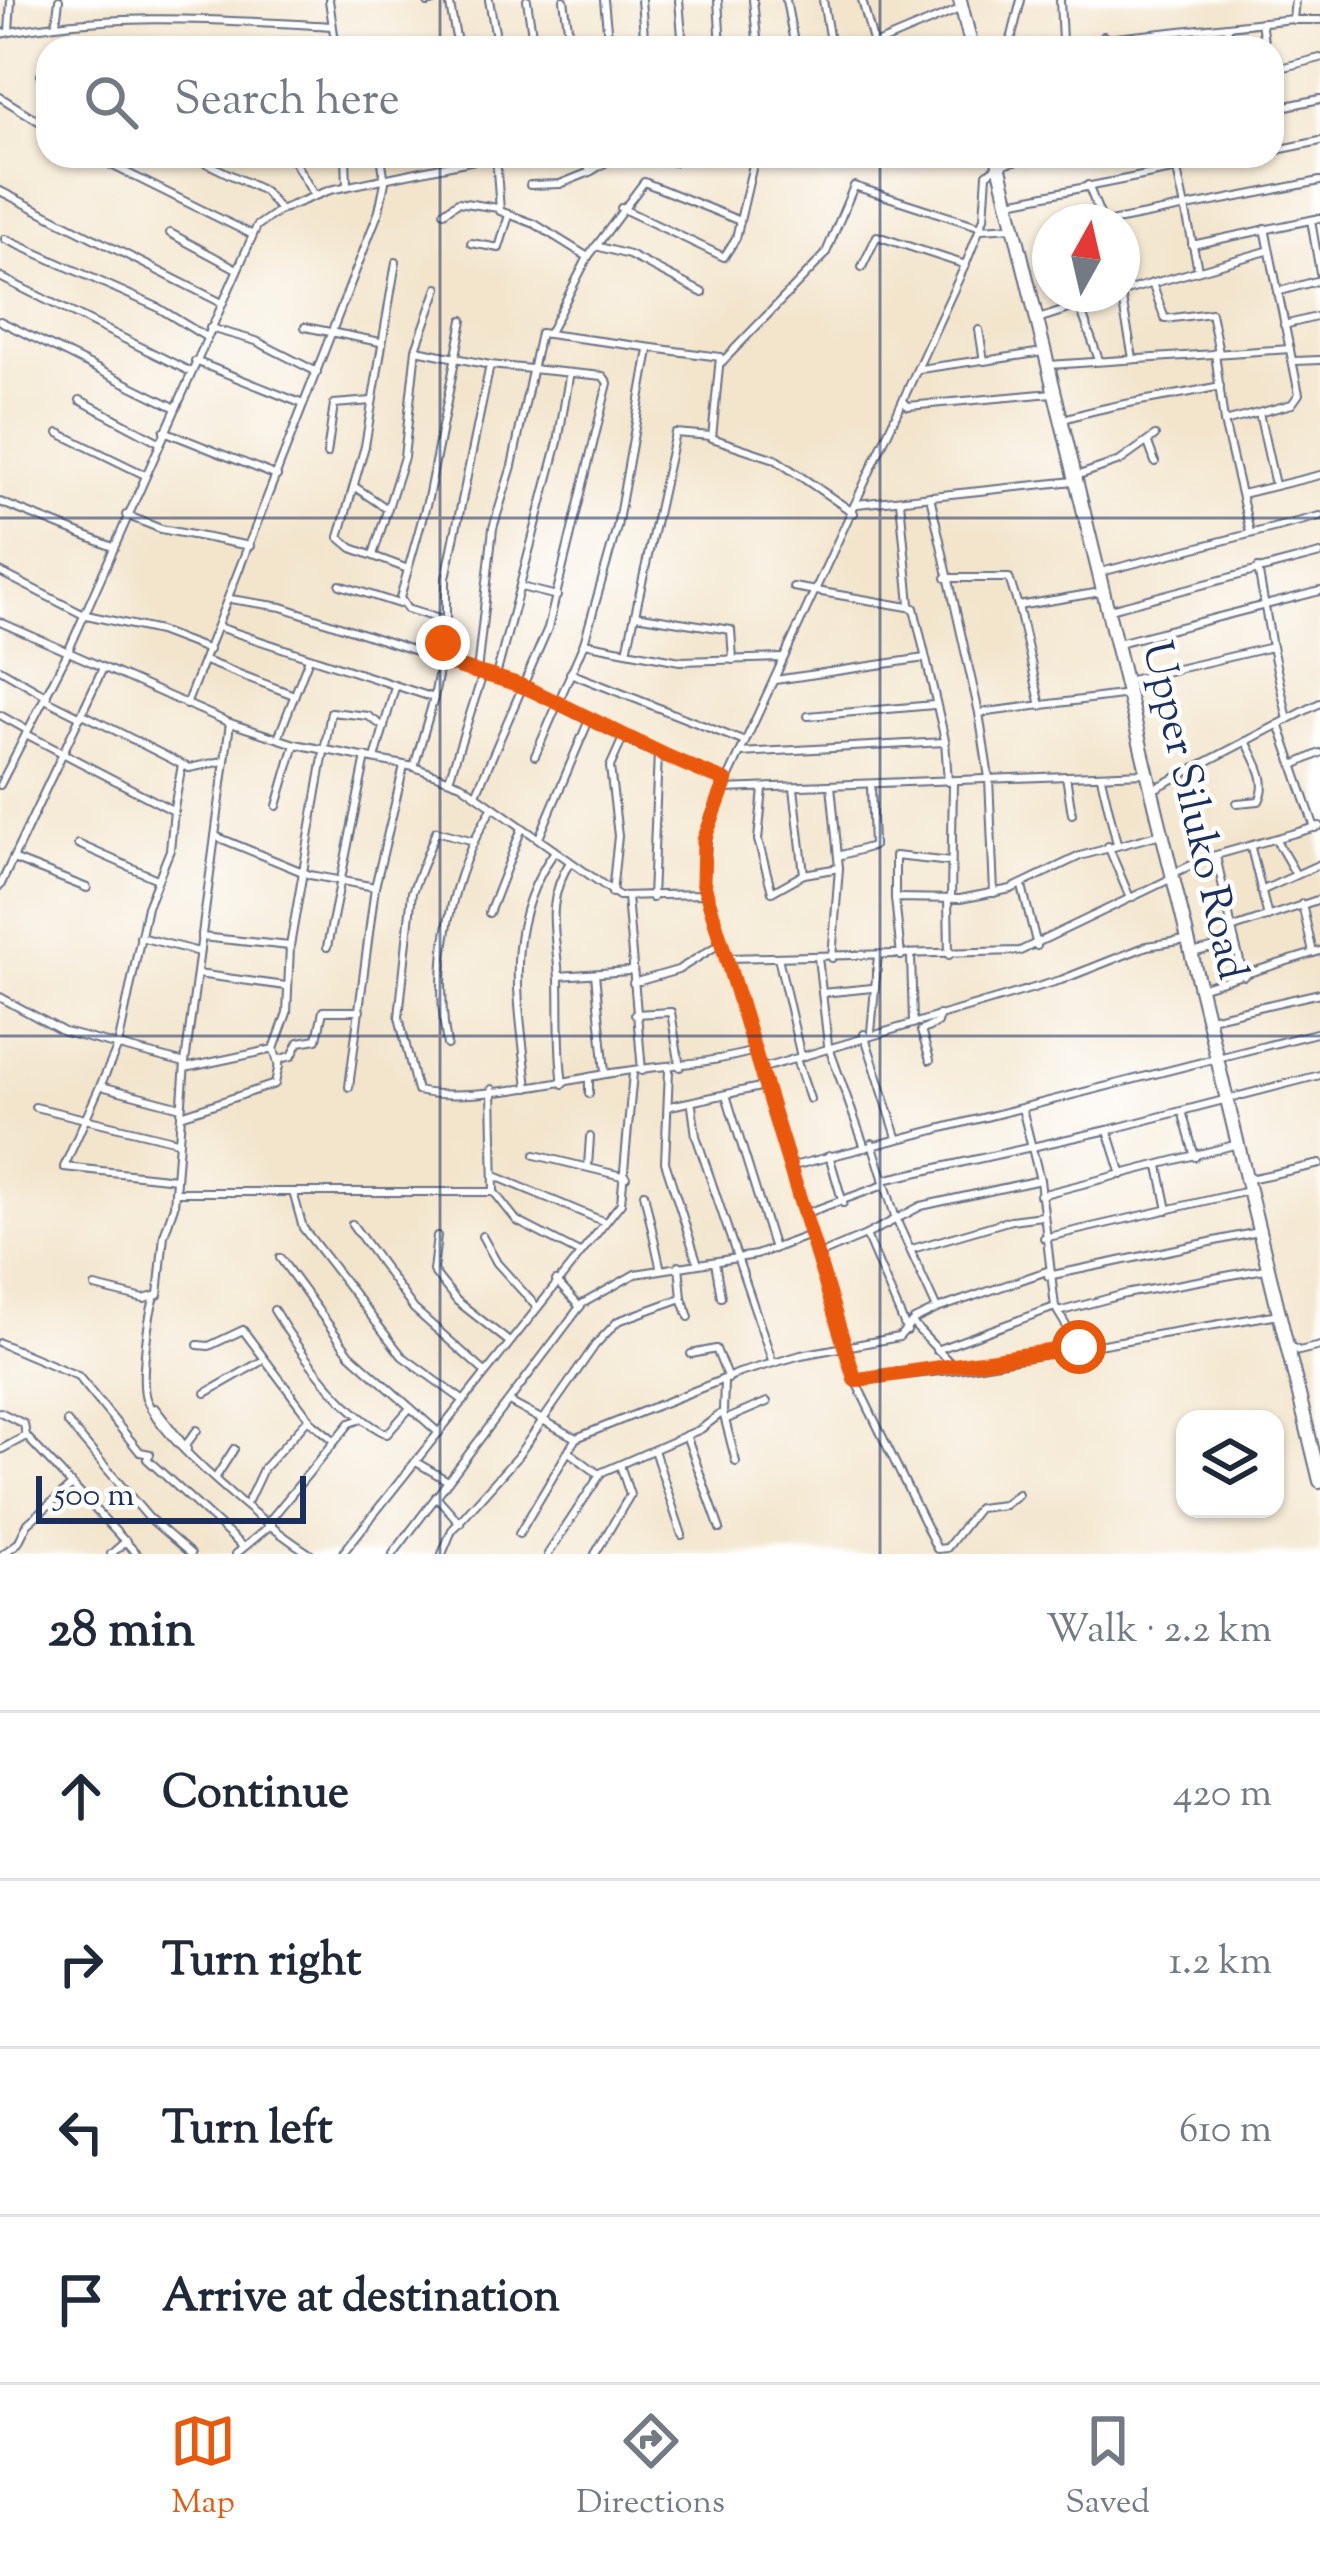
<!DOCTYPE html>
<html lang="en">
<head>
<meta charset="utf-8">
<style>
  body { margin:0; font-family:"Sorts Mill Goudy",serif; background:#f6f6f7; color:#1f2937 }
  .controls { position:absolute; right:36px; bottom:36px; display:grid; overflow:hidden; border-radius:24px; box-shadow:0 3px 9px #0004 }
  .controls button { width:108px; height:108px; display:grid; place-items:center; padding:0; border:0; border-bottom:3px solid #e0e1e3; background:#fff; color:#1f2937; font:60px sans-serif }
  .compass { position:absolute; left:1032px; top:204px; width:108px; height:108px; border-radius:50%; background:#fff; box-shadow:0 3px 9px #0004; rotate:8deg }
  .scale { position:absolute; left:36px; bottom:30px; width:270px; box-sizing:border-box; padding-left:12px; border:6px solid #1b2f5e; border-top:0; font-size:33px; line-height:42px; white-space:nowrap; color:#1b2f5e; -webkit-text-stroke:9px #fff; paint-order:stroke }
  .stop { position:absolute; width:36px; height:36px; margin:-27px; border:9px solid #ea580c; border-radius:50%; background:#fff }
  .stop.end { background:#ea580c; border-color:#fff; box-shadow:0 3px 12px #0008 }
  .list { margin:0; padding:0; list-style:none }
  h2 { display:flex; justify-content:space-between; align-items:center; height:156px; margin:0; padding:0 48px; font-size:51px }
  h2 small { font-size:39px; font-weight:400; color:#747a83 }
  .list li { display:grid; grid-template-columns:78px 1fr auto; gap:36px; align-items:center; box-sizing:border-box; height:168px; padding:0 48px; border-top:3px solid #e0e1e3 }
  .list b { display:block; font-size:45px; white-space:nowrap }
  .list em { font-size:39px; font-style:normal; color:#747a83 }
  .icon { flex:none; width:66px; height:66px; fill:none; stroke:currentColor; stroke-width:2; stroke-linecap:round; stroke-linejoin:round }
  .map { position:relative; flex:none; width:1320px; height:1554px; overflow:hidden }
  .search { position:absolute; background:#fff; box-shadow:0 3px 9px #0004; left:36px; right:36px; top:36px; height:132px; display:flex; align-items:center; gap:30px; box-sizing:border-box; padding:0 42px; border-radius:36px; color:#747a83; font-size:45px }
  .sheet { height:828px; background:#fff }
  nav { display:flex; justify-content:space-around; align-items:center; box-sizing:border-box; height:168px; border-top:3px solid #e0e1e3; background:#fff; font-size:33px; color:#747a83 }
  nav a { display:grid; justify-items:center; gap:6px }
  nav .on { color:#ea580c }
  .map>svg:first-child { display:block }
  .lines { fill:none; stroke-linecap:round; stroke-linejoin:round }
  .street-casing { stroke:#676f84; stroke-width:10 }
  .primary-casing { stroke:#676f84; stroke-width:16 }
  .street { stroke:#fff; stroke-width:6 }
  .primary { stroke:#fff; stroke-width:12 }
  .route { stroke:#ea580c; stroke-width:15 }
  .grid { fill:none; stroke:#1b2f5e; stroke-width:3; stroke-opacity:0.55 }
  .labels { text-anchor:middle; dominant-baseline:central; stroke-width:9; stroke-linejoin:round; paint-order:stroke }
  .street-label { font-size:42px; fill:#1b2f5e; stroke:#fff }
</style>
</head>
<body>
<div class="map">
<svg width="1320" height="1554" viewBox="0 0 1320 1554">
  <rect width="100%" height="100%" fill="#fff"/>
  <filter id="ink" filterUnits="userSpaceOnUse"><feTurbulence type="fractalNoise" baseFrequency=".00833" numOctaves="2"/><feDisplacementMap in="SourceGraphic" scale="24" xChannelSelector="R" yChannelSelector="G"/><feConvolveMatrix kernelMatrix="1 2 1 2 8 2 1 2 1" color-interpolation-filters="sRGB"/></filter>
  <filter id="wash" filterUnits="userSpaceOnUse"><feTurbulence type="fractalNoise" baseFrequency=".004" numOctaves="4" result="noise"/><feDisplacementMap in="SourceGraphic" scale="48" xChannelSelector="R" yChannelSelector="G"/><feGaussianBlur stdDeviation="2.7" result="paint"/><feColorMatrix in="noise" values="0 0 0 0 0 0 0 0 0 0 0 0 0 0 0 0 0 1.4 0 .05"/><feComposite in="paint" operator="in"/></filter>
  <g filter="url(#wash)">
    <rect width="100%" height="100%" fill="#f3e5cc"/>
  </g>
  <g filter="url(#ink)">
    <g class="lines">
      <g class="street-casing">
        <g id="street">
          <polyline points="329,0 336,48"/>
          <polyline points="449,0 458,48"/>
          <polyline points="489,0 498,48"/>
          <polyline points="527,0 534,48"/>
          <polyline points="564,0 571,48"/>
          <polyline points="604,0 609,48"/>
          <polyline points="641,0 645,48"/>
          <polyline points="679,0 683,48"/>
          <polyline points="718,0 721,48"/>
          <polyline points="753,0 758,48"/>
          <polyline points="786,0 795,48"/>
          <polyline points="823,0 831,48"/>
          <polyline points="862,0 874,45"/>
          <polyline points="1060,0 1062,41"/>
          <polyline points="428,3 438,0"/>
          <polyline points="1294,20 1320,20"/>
          <polyline points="1261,22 1265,48"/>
          <polyline points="56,23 59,0"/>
          <polyline points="1227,26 1230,48"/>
          <polyline points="9,32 11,0"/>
          <path d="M0 34C108 11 223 20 332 26"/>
          <polyline points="1104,36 1106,48"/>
          <polyline points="867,48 962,8"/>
          <polyline points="1009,48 1021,0"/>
          <polyline points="1022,48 1293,19 1295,0"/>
          <polyline points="1272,70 1320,58"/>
          <polyline points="41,75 48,79"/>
          <polyline points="0,97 48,127"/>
          <polyline points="1272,109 1320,99"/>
          <polyline points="1272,151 1320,141"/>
          <polyline points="93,156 251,234"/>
          <polyline points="189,156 204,162"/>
          <polyline points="210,156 204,162 264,191 280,210"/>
          <polyline points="291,156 314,195"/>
          <polyline points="346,156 347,186"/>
          <polyline points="496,156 500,211 535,224 588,257 549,333"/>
          <polyline points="585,156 590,172 616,156"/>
          <polyline points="670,156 673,162 689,156"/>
          <polyline points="1037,156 999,165 987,174 984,218 967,261 709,820 703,882 855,1380 951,1370 1279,1314"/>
          <polyline points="1174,156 1198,269"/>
          <polyline points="530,185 560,184 590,172"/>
          <polyline points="1088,185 1103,222"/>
          <polyline points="0,191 222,303"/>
          <polyline points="1010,202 1243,156"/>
          <polyline points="621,208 724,257 736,238 755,156"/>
          <polyline points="444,212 458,202 498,208"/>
          <polyline points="1311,220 1320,273"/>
          <polyline points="1110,222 1320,181"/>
          <polyline points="981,229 1013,227"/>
          <polyline points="170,233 235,268"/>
          <polyline points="5,239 157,307 206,337"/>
          <polyline points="471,243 499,248 509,215"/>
          <polyline points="1192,245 1320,218"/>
          <polyline points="596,246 629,255 703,293"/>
          <polyline points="588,257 644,182 740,221"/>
          <polyline points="396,262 365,446 339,537 352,548 408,569"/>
          <polyline points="862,267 877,236 966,265"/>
          <polyline points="0,277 191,372"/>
          <polyline points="1152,283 1165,319 1211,313 1219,353"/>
          <polyline points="1122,292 1267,251"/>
          <polyline points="1277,292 1320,280"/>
          <polyline points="1121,294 1133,358"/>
          <polyline points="1080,307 1099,360"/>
          <polyline points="1038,319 1115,294"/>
          <polyline points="0,321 174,407"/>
          <polyline points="1284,325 1320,316"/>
          <polyline points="305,327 380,342"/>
          <polyline points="210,328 256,341 317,372"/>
          <polyline points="979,330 984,361 1043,352"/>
          <polyline points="417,350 490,365"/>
          <polyline points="1215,353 1224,422 1250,532"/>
          <polyline points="195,361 303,404"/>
          <polyline points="1294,361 1320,360"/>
          <polyline points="722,362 825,255 854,186 981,227"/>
          <polyline points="1049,365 1290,349"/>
          <polyline points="920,369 982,360"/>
          <polyline points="80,400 159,442"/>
          <polyline points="903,401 908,406 1052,393"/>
          <polyline points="1259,413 1275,485"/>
          <path d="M1061 420C1113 403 1167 398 1220 386"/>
          <polyline points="1224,422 1292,404 1299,394 1265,228"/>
          <polyline points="164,431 277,476"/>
          <polyline points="59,433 145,475"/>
          <polyline points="1148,443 1155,462"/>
          <polyline points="327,454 334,404 372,401"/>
          <polyline points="1076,476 1120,461 1155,436"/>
          <polyline points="355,487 386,508"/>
          <polyline points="1242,494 1320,475"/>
          <polyline points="930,496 979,713 989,778 994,893"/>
          <polyline points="900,501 910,604"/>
          <polyline points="0,502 113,547"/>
          <polyline points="857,504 1074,481"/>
          <polyline points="126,515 161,529 250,546"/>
          <polyline points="373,555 404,457 416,349 438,288"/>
          <polyline points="0,572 82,614 159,631 209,650"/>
          <polyline points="1101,572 1320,516"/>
          <polyline points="946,578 1009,578 1018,606 1101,592"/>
          <polyline points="340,585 399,604"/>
          <polyline points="521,587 557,596"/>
          <polyline points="793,587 914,608 945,740 948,782"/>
          <polyline points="230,599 282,607 522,686 638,745 726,781"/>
          <polyline points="1018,606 1041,706"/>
          <polyline points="1110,609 1320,554"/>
          <polyline points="635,615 731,630 733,660"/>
          <polyline points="446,621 407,609 400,598 428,498 463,320"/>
          <polyline points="0,622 230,723 295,744 414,767 461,784 619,896 704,894"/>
          <polyline points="218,627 434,698"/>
          <polyline points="584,643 680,661 783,658"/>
          <polyline points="1118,643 1320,591"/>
          <polyline points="1272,647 1288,720"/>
          <polyline points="627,651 675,433 711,436"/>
          <polyline points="205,661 294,695"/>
          <polyline points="0,669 47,696"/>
          <polyline points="477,672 493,528 512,466 540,333 720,357 712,438 775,459 854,513"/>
          <polyline points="570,673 745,742"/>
          <polyline points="496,676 558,442 569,377"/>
          <polyline points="775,680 925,658"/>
          <polyline points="1126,681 1272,647 1258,568"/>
          <polyline points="45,699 81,717"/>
          <polyline points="186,705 379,211 385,182 381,156"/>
          <polyline points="979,713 1129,694"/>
          <polyline points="83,714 189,768 223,761"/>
          <polyline points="0,715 27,730"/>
          <polyline points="808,716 934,705"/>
          <polyline points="1279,724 1315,828"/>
          <polyline points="26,734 174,811 170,850 147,907 118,1046 64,1167 176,1179"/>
          <polyline points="278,738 309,658"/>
          <polyline points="740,753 945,742"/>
          <polyline points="535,756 584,643 617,527 649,350"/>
          <polyline points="375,759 395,687"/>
          <polyline points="1296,764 1320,753"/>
          <polyline points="414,767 434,698 446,631 446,578 490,365 603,376 608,383 548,628 476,794"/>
          <polyline points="1066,776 1072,814"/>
          <polyline points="1101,777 1117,844"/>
          <polyline points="449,779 483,674"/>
          <polyline points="0,785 67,654 257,226 280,210 330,190 494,156"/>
          <polyline points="831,785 839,868 832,958"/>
          <polyline points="794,788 804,874"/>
          <polyline points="724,789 1145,773"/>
          <polyline points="763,789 758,840 772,892 804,874 839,868"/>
          <polyline points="1154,789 1320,703"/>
          <path d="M1237 803 1259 801C1270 781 1255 760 1246 741"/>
          <polyline points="277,806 295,744"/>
          <polyline points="174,808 182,765"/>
          <polyline points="215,836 310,875 375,887"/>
          <polyline points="539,838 589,720"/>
          <polyline points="1276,840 1295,873"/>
          <path d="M474 841 436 831 412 892 399 1017 417 1091C464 1102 551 1084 600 1075 652 1065 702 1066 754 1051"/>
          <polyline points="78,844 157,879"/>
          <polyline points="1108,846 1130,898"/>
          <polyline points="1251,848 1268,917"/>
          <polyline points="838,856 873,846 871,786"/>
          <polyline points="13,859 87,888"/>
          <polyline points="1174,873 1209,857 1320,826"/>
          <polyline points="0,886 102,670"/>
          <polyline points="1022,886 1037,946"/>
          <polyline points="1261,891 1320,864"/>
          <polyline points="612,893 618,836 610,767 623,738"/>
          <polyline points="627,897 642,1071"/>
          <polyline points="652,898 658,753"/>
          <polyline points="895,898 895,856 951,862"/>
          <polyline points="951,898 953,782"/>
          <polyline points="948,899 949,955"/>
          <polyline points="1302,904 1313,953"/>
          <polyline points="489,913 522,828"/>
          <polyline points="1234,928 1320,899"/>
          <polyline points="140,937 199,952"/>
          <polyline points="201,937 290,946"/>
          <polyline points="1235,942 1244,976"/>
          <polyline points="327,947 366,757"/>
          <polyline points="1192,953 1235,942 1216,856"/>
          <polyline points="901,956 895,898 960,899 1011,889 1080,856 1161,834"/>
          <polyline points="911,956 913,1022"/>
          <polyline points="778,957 801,1057"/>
          <polyline points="818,957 828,1045 864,1145"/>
          <polyline points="728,958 1020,951 1172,878"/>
          <polyline points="197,974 286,986"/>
          <polyline points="595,974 605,1072"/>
          <polyline points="559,976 629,971"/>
          <polyline points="633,983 678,970 721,943"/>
          <polyline points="1203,987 1320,951"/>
          <polyline points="822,993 872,988"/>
          <polyline points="0,997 64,1032 185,1063"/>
          <polyline points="635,1014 671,1012 680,1067"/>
          <polyline points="1210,1018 1320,993"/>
          <polyline points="871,1032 878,955"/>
          <polyline points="864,1034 897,1137"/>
          <path d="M447 1045C433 966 449 875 493 807"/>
          <polyline points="796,1059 810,1099"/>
          <polyline points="930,1060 921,1031 937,1023 939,1015"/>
          <polyline points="279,1067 274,1049 287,1013 290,946 331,712 368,716 384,727"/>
          <polyline points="185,1068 274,1049"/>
          <polyline points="760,1069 1061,980 1147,946 1186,940"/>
          <polyline points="669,1070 665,1162 698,1264"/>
          <polyline points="589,1077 589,1094"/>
          <path d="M563 1084C558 1049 560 1016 559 980 557 934 543 905 570 862"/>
          <polyline points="101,1086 181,1107"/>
          <polyline points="349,1087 375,887 404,766"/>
          <path d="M528 1088C519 1001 501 927 555 851"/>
          <polyline points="492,1089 494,1192"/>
          <polyline points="727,1098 774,1249"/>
          <polyline points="670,1106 765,1086"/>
          <polyline points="692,1106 696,1136 773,1363"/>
          <polyline points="35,1107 177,1141"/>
          <polyline points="1022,1108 1040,1180 1055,1307"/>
          <polyline points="1182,1111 1195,1157"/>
          <polyline points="181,1115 275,1084 280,1059 292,1056 299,1042 317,1039 323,1011 360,1011"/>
          <polyline points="1108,1130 1122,1175"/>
          <polyline points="872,1143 896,1219 937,1309 1047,1271"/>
          <polyline points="535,1155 626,1177"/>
          <polyline points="829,1155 843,1203"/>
          <polyline points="588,1166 590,1137"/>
          <polyline points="1159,1166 1168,1210"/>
          <polyline points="789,1167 1320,1032"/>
          <polyline points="495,1176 605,1222"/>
          <polyline points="1249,1179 1320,1164"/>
          <polyline points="883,1180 1108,1130 1320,1075"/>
          <polyline points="175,1192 494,1192 517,1221 579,1253"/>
          <polyline points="293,1192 303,1228 402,1356 464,1401"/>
          <polyline points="644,1193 660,1266"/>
          <polyline points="1040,1195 1238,1144"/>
          <polyline points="804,1214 884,1185"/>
          <polyline points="352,1224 414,1309 485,1372"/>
          <polyline points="437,1236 433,1271 457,1301 508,1341"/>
          <polyline points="482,1236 497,1263 535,1305"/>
          <polyline points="1044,1238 1248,1191"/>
          <polyline points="912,1249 1011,1220 1042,1216"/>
          <polyline points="816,1256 866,1235"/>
          <polyline points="280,1258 350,1354 439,1433"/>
          <polyline points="715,1262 721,1297"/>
          <polyline points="1048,1276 1258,1232"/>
          <polyline points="556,1281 580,1307"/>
          <polyline points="95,1287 144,1299 158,1295 164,1235 174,1206 185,1063 230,723"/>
          <polyline points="682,1298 689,1317"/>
          <path d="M154 1300C148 1318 139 1385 147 1401 166 1445 268 1527 310 1554"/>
          <path d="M274 1310C298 1350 345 1415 387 1434L410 1408"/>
          <polyline points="1058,1312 1125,1294 1265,1269"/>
          <polyline points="912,1323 955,1368"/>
          <polyline points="907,1331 866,1235 921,1206 1040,1180"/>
          <polyline points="0,1343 78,1376 140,1452 150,1454 147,1459 243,1547"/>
          <polyline points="198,1345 209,1346 243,1330 309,1418 263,1469 248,1501"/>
          <polyline points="1289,1346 1299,1351 1320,1346"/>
          <polyline points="936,1350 1055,1307 1079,1347"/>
          <polyline points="691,1354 716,1349 728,1379"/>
          <polyline points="855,1380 937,1549 947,1548 978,1508 1004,1505 1018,1494"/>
          <polyline points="724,1381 723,1412 736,1462"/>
          <polyline points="206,1393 260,1362"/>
          <polyline points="511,1403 576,1438 739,1373 801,1355 899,1337 914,1320 937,1309"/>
          <polyline points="155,1408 187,1449"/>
          <polyline points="0,1412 24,1424 26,1436 137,1554"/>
          <polyline points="308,1419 335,1441"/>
          <polyline points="727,1419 767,1402"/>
          <polyline points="67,1422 148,1517 191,1554"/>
          <polyline points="686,1435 720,1529"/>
          <polyline points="185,1446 197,1430"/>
          <polyline points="0,1450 26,1436"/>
          <polyline points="654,1450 682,1535"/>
          <polyline points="416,1462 448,1481"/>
          <polyline points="600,1473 701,1429 723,1412"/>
          <polyline points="216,1477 234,1449"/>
          <polyline points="436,1496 460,1523"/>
          <polyline points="270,1520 350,1423 362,1419"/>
          <polyline points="519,1534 576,1438"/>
          <polyline points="3,1554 18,1543 28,1523 71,1486"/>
          <polyline points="111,1554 126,1541"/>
          <polyline points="236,1554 272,1524"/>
          <polyline points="342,1554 621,1203 633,1073"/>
          <polyline points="393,1554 582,1304 635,1274 756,1255 810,1235"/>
          <polyline points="442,1554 452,1530 517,1457 596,1344 618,1321 682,1298 679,1265"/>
          <polyline points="548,1554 600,1475 569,1452"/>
          <polyline points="595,1554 630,1495 620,1465"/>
        </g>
      </g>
      <g class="primary-casing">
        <g id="primary">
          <polyline points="960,0 972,48"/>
          <polyline points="997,156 1320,1481"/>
        </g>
      </g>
      <use href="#street" class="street"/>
      <use href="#primary" class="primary"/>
    </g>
  </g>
  <g class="lines" filter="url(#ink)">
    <path class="route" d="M443 643 440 659C468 673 500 676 529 689 596 720 657 755 726 781L704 840 703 882 855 1380 1079 1347"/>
  </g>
  <path class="grid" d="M440 0V48M880 0V48M440 156V1554M880 156V1554M0 518H1320M0 1036H1320"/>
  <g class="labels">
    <g class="street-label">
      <text transform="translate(1192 811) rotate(77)">Upper Siluko Road</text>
    </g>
  </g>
</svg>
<div class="controls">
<button><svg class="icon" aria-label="layers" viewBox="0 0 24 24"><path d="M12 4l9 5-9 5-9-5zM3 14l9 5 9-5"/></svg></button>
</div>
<svg class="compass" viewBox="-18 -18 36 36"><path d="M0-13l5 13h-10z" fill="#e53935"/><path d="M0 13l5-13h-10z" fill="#747a83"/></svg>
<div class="scale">500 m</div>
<div class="stop" style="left:1079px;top:1347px"></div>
<div class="stop end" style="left:443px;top:643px"></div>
<div class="search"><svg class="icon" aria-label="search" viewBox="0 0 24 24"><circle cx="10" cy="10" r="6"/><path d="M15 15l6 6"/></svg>Search here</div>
</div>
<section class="sheet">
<h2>28 min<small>Walk · 2.2 km</small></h2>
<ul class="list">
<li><svg class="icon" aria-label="ahead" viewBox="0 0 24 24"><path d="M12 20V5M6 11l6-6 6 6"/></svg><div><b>Continue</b></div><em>420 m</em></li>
<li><svg class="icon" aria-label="right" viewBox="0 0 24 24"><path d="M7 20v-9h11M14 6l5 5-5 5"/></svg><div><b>Turn right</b></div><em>1.2 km</em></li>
<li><svg class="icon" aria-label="left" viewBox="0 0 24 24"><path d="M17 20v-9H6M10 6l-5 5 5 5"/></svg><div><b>Turn left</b></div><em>610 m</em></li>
<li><svg class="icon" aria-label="arrive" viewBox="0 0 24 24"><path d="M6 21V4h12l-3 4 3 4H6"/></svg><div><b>Arrive at destination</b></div></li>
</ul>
</section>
<nav>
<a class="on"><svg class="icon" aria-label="map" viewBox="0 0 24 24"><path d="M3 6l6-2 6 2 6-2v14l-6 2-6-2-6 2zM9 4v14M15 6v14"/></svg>Map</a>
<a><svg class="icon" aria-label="directions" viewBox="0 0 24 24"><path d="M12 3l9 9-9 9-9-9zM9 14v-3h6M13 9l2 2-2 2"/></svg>Directions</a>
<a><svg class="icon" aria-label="saved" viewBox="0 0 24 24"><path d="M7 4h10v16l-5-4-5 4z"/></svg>Saved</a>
</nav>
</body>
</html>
